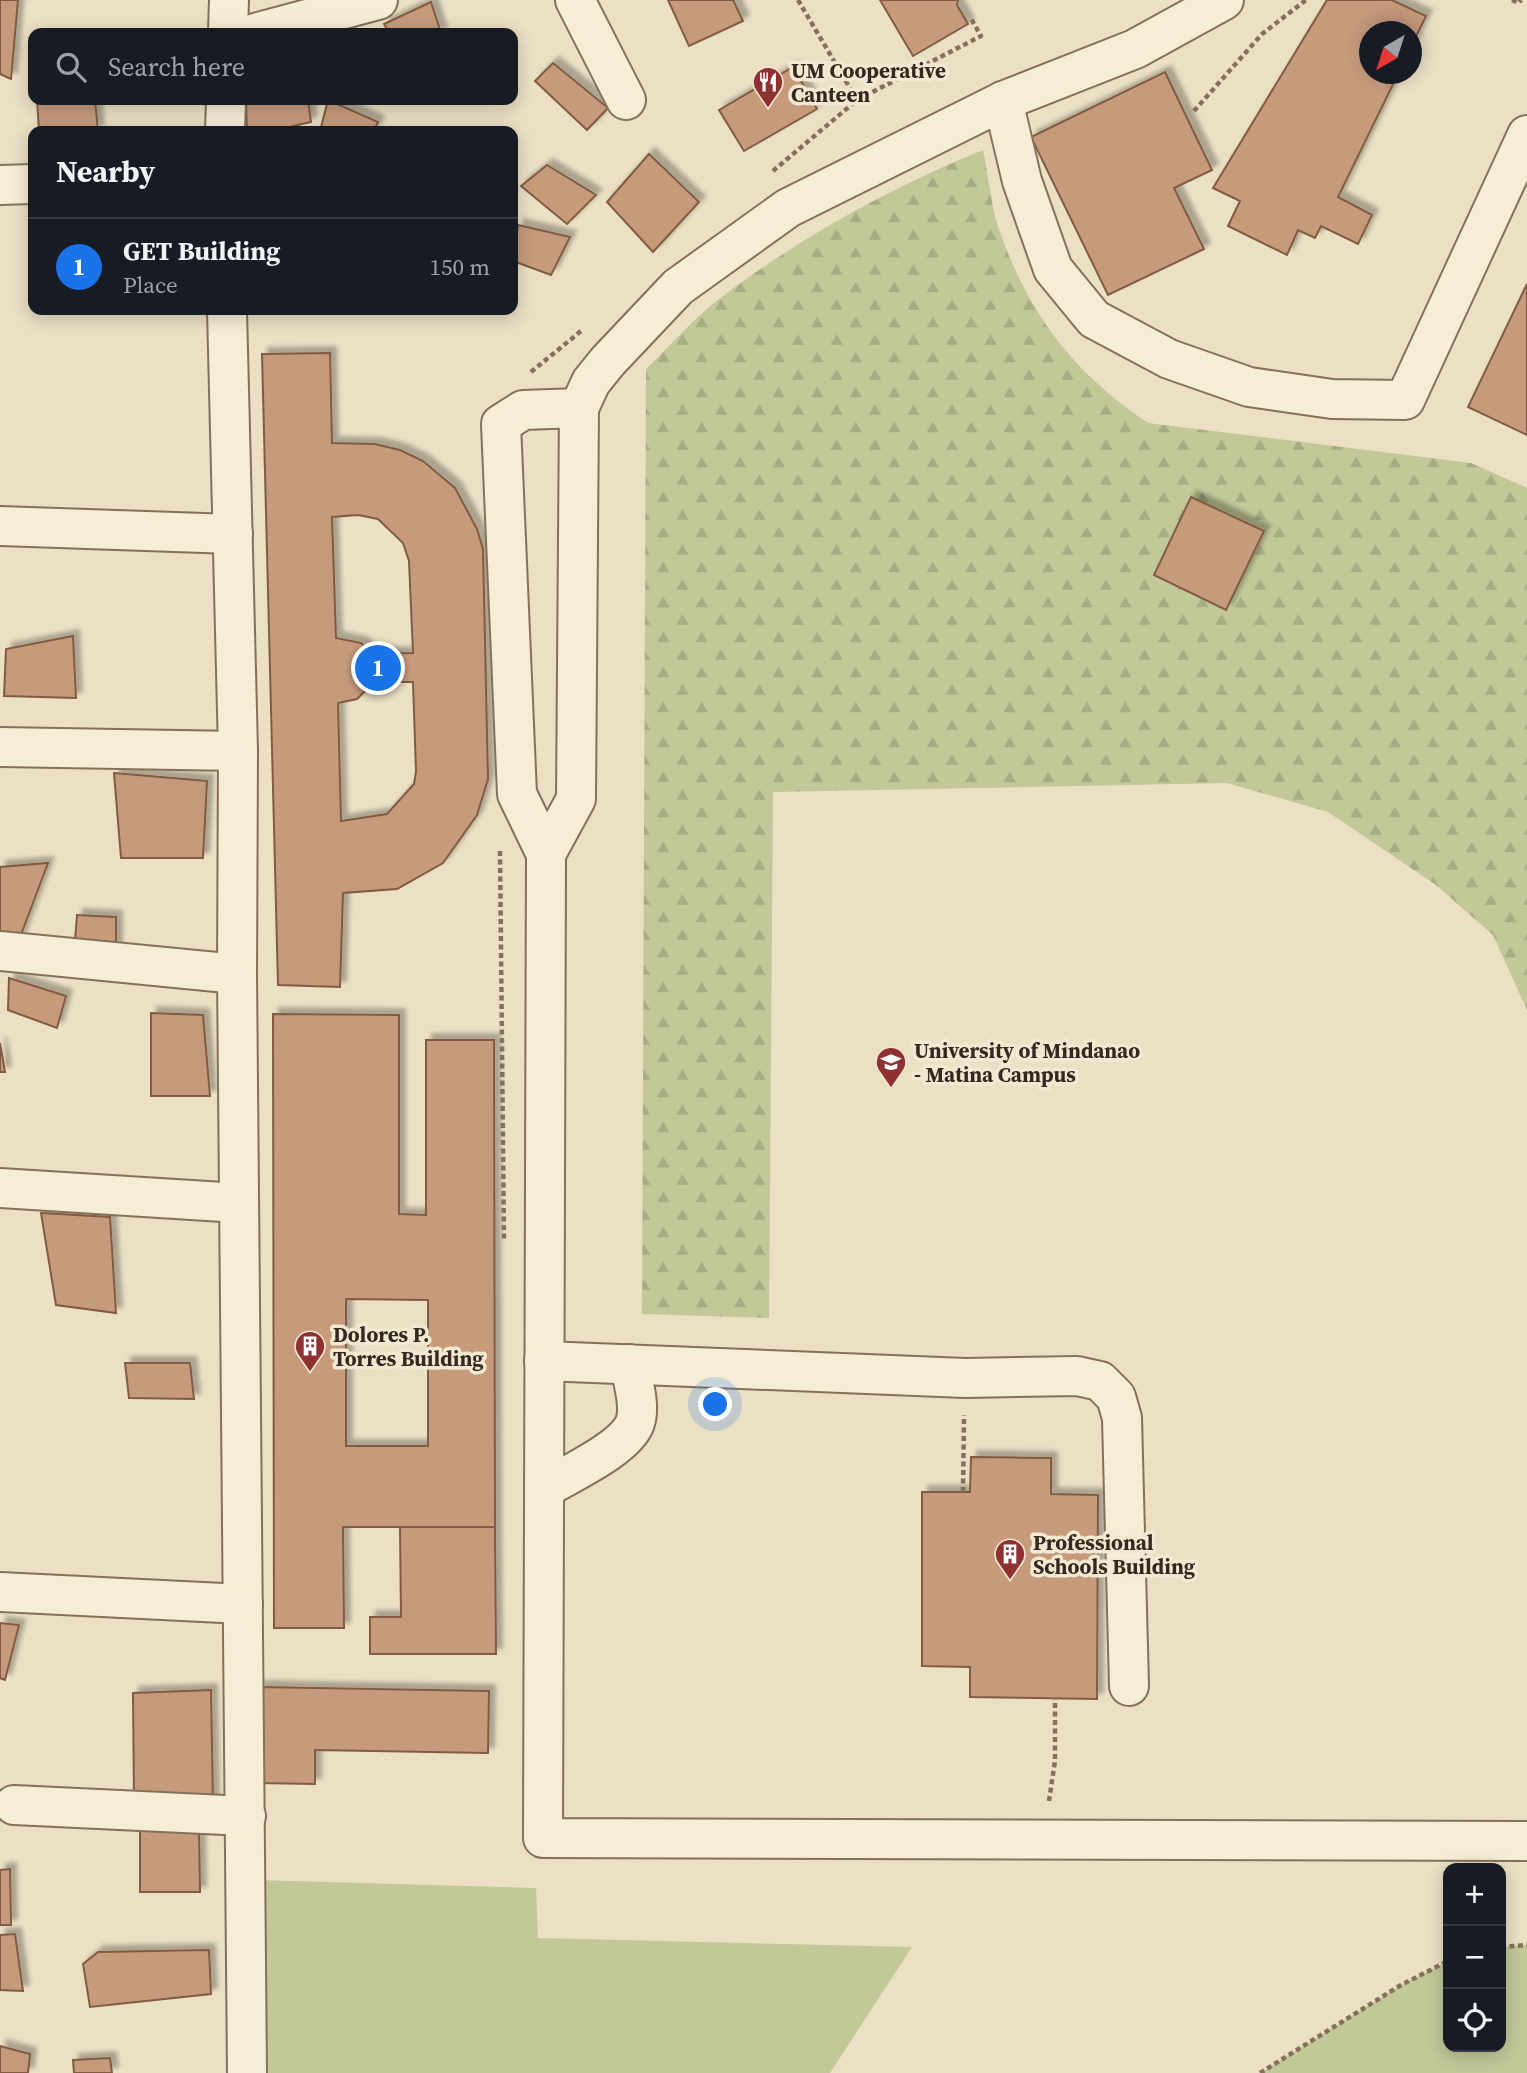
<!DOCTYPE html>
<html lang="en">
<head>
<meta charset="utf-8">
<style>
  body { margin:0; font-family:"Source Serif 4",serif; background:#242831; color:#f1f3f6 }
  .controls { position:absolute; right:21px; bottom:21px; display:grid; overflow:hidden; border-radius:14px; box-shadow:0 4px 18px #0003 }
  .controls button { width:63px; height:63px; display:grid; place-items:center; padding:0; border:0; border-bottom:2px solid #363941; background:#171b24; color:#f1f3f6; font:35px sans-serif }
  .compass { position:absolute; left:1359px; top:21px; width:63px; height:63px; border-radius:50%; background:#171b24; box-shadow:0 4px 18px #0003; rotate:219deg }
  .you { position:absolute; left:716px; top:1405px; width:24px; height:24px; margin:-18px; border:5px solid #fff; border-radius:50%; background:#1a73e8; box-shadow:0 0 0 10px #1a73e833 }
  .badge { display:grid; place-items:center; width:46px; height:46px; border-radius:50%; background:#1a73e8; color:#fff; font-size:23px; font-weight:700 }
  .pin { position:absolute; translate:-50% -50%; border:4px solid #fff; box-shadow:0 2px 7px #0006 }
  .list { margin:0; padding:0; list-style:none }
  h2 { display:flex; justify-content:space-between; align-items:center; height:91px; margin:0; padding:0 28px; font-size:30px }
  h2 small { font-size:23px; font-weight:400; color:#9ea1a6 }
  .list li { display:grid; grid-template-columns:46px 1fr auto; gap:21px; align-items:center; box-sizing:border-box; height:98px; padding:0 28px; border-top:2px solid #363941 }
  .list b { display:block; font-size:26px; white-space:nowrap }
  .list p { margin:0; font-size:23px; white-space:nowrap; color:#9ea1a6 }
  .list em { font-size:23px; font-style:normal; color:#9ea1a6 }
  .icon { flex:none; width:38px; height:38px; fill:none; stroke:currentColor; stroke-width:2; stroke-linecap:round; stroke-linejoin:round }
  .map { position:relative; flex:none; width:1527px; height:2073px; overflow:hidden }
  .search { position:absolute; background:#171b24; box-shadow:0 4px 18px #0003; left:28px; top:28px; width:490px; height:77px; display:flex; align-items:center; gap:18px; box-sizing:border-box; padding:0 24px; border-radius:14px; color:#9ea1a6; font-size:26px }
  .panel { position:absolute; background:#171b24; box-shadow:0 4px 18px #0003; left:28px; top:126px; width:490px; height:189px; border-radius:14px }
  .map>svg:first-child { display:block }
  .forest { fill:url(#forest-firs) }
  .pitch { fill:#c2c898 }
  .building { fill:#c69b7c; stroke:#815c43; stroke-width:2; fill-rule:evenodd; filter:url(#shadow) }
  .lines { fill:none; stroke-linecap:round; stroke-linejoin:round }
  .minor-casing { stroke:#84715c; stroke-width:42 }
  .path { stroke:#84715c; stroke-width:4.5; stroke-dasharray:5 3.5; stroke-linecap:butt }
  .minor { stroke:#f6edd6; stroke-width:38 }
  .labels { text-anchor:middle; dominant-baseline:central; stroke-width:7; stroke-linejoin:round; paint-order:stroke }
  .poi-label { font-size:21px; font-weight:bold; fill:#35291f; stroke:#f3e9d3; text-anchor:start }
</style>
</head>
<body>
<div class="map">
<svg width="1527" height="2073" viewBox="0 0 1527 2073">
  <defs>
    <pattern id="forest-firs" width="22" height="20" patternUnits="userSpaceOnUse" patternTransform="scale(1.75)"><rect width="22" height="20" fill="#c2c898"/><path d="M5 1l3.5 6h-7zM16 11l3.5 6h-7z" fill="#a7ac83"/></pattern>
    <filter id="shadow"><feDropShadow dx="6" dy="-6" stdDeviation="2" flood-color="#0004"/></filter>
  </defs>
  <rect width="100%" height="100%" fill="#ebdfc4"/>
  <path class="forest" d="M983 150C989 178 991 209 1001 235 1031 318 1076 375 1148 423L1471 463 1527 488V1010L1493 935 1436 885 1328 812 1227 783 773 792 769 1318 642 1314 646 369C670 346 693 319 719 299 799 238 890 188 983 150Z"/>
  <g class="pitch">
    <polygon points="256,1880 536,1888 538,1938 912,1947 830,2073 266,2073"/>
    <polygon points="1527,1945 1527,2073 1260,2073 1401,1985 1448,1961 1448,2047 1501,2047 1501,1947"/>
  </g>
  <g class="building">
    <polygon points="0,0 18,0 11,79 0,74"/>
    <polygon points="668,0 733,0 743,21 689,46"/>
    <polygon points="880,0 958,0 957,5 968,24 913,56"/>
    <polygon points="1327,0 1392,0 1426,16 1412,45 1412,32 1370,32 1370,74 1398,74 1338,197 1372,215 1358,244 1321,226 1315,238 1298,230 1287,255 1228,226 1240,201 1213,188"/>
    <polygon points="431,2 441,33 389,33 384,24"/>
    <polygon points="553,63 608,108 587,130 535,81"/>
    <polygon points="793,67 817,109 744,151 719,110"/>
    <polygon points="1165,72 1212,170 1174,188 1204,249 1108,295 1031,137"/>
    <polygon points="37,100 95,100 98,131 39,131"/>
    <polygon points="246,100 308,100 311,122 272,131 247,131"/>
    <polygon points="328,100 378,122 374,131 320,131"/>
    <polygon points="649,154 699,202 653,252 607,202"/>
    <polygon points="547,165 596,195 567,224 521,186"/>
    <polygon points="518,225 570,237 551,275 513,261"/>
    <polygon points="1527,284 1527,435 1468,407"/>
    <path d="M330 353 332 443 375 444 400 450 423 461 455 488 477 529 483 549 488 779 477 815 443 863 397 889 343 893 340 987 278 985 262 354ZM358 515 378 519 403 543 409 561 413 653 373 654 361 643 336 638 332 517ZM374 682H413L416 772 414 784 387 814 341 821 338 703 357 699Z"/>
    <polygon points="1191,497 1264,531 1226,610 1154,575"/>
    <polygon points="73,636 76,698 4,696 6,649"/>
    <polygon points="114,773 207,781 203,858 121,858"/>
    <polygon points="48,863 19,940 0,931 0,867"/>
    <polygon points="77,915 116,917 116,956 74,953"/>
    <polygon points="9,978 66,996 57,1028 8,1010"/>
    <polygon points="151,1013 203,1015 210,1096 151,1096"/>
    <path d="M273 1014 399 1015V1214L426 1215V1040H494L495 1527H343L344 1628H274ZM346 1299 428 1300V1446H346Z"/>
    <polygon points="0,1043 5,1072 0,1072"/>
    <polygon points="41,1213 110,1217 116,1313 56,1305"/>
    <polygon points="125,1363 190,1363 194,1399 129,1398"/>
    <polygon points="971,1457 1051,1458 1051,1494 1098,1495 1097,1699 970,1697 970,1667 922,1666 922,1492 970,1492"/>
    <polygon points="400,1527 495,1527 496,1654 370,1654 370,1617 401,1617"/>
    <polygon points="0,1623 19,1625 5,1680 0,1678"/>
    <polygon points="258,1687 489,1691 488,1753 315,1750 315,1784 257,1783"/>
    <polygon points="211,1690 213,1804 134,1800 133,1693"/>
    <polygon points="140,1829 199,1830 200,1892 140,1892"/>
    <polygon points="10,1869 11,1925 0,1925 0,1870"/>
    <polygon points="15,1934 23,1991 0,1990 0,1935"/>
    <polygon points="209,1950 211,1994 90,2007 83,1964 98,1952"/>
    <polygon points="0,2046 30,2054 28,2073 0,2073"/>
    <polygon points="110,2058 112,2073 74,2073 73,2060"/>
  </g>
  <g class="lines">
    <g class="minor-casing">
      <g id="minor">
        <polyline points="575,0 626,100"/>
        <polyline points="228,33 229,0"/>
        <polyline points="255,33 378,0"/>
        <polyline points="1003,101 1022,181 1053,269 1094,319 1169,359 1249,387 1332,399 1405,400 1527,135"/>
        <polyline points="225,131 226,100"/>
        <polyline points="0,185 33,184"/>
        <polyline points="227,310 238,751 237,974 247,2073"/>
        <polyline points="579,408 523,410 501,424 517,794 546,854 543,1838 1527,1841"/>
        <polyline points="0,526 233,534"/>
        <polyline points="0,747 238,751"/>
        <polyline points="546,854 576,799 579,408 591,382 608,361 678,287 788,208 1003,101 1135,49 1224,0"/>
        <polyline points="0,951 237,974"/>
        <polyline points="0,1188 239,1203"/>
        <polyline points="544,1361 965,1378 1077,1376 1100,1381 1116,1397 1122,1418 1129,1686"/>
        <path d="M544 1489C568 1474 625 1449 635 1423 641 1406 633 1381 629 1364"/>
        <polyline points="0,1592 243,1604"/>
        <polyline points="14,1805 246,1816"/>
      </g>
    </g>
    <g class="path">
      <polyline points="798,0 857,100"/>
      <polyline points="1512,0 1519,3 1521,0"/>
      <polyline points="1194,111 1262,34 1306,0"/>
      <polyline points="773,171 857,100 981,36 970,17"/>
      <polyline points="531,372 581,331"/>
      <polyline points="500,851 504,1241"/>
      <polyline points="963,1492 964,1415"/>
      <polyline points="1049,1801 1055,1761 1055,1698"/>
      <polyline points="1501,1947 1527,1945"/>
      <polyline points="1260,2073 1401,1985 1448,1961"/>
    </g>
    <use href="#minor" class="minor"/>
  </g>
  <defs>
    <g id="restaurant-pin" transform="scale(1.575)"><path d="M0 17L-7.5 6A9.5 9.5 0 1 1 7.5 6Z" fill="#8f3031" stroke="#f3e9d3"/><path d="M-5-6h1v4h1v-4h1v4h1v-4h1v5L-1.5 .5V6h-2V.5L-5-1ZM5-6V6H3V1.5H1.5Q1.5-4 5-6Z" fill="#fff"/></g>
    <g id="university-pin" transform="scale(1.575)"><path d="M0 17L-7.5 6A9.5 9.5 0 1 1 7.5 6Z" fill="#8f3031" stroke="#f3e9d3"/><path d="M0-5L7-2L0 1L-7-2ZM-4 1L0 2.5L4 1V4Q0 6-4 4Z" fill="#fff"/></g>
    <g id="building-pin" transform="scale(1.575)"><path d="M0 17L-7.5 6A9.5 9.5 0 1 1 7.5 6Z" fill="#8f3031" stroke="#f3e9d3"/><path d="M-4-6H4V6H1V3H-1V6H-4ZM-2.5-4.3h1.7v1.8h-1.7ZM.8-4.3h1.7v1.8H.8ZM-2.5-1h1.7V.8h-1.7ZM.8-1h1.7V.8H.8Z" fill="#fff"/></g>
  </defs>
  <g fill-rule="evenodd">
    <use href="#restaurant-pin" x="768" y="82"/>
    <use href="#university-pin" x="891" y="1062"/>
    <use href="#building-pin" x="310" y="1346"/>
    <use href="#building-pin" x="1010" y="1554"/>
  </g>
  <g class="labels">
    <g class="poi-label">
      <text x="791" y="70">UM Cooperative<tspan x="791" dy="24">Canteen</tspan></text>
      <text x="914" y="1050">University of Mindanao<tspan x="914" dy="24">- Matina Campus</tspan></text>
      <text x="333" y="1334">Dolores P.<tspan x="333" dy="24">Torres Building</tspan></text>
      <text x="1033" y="1542">Professional<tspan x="1033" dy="24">Schools Building</tspan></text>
    </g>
  </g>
</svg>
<div class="controls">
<button>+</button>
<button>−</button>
<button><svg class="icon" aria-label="locate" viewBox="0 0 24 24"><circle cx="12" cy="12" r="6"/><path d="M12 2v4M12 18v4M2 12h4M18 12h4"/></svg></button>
</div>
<svg class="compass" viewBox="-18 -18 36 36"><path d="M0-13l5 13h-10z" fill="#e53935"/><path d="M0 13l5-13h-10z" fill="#9ea1a6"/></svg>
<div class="you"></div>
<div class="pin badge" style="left:378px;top:668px">1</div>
<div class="search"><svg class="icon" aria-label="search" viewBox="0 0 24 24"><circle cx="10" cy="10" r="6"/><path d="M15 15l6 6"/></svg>Search here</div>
<section class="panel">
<h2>Nearby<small></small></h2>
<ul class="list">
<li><span class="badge">1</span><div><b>GET Building</b><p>Place</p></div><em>150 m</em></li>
</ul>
</section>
</div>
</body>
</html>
